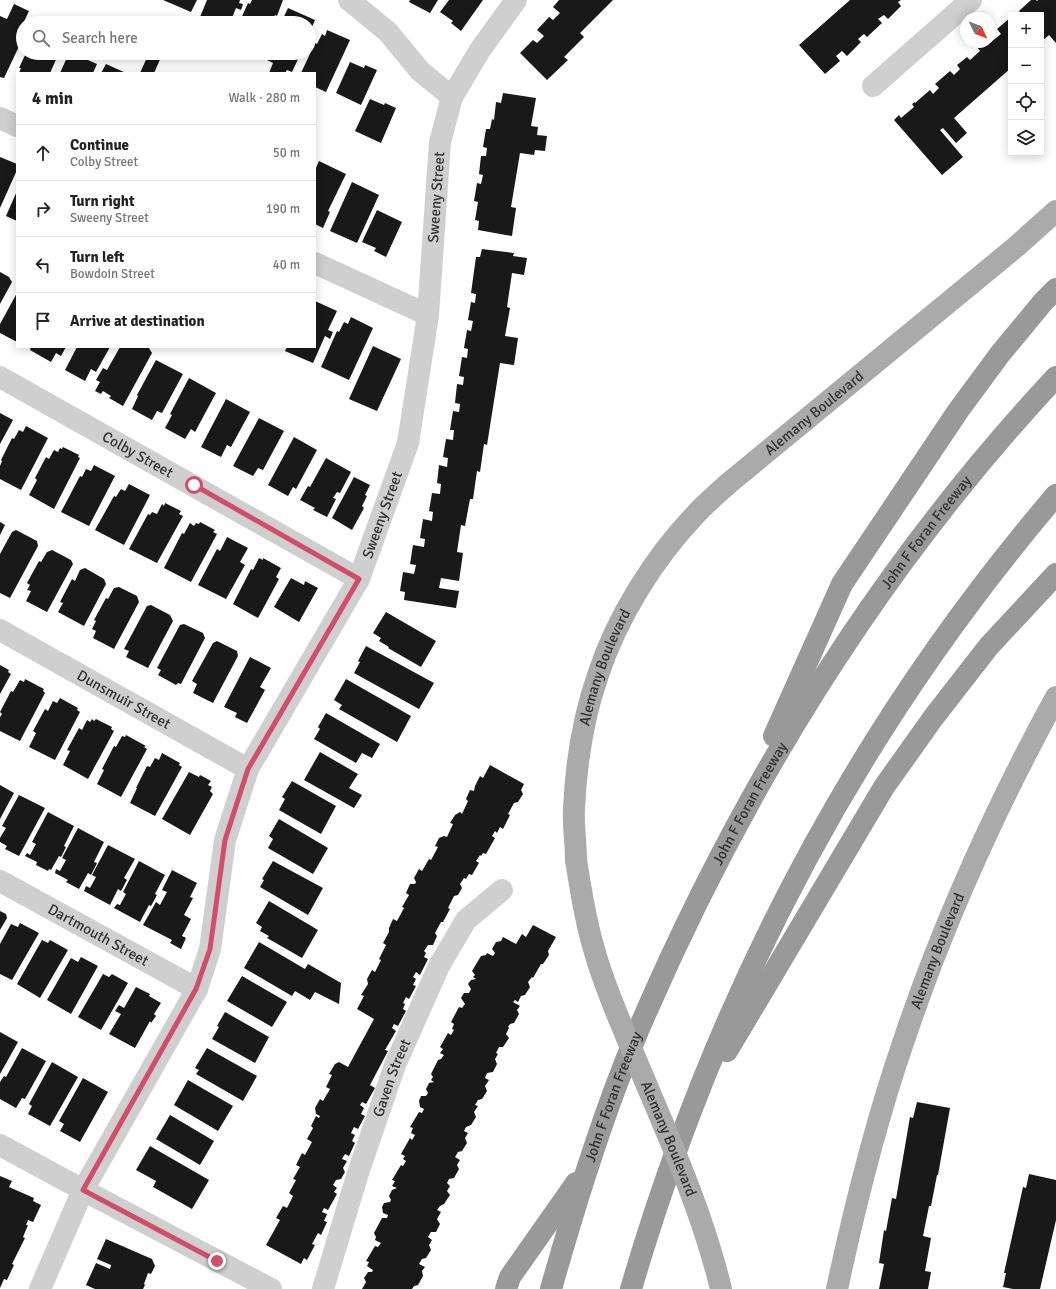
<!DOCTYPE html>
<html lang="en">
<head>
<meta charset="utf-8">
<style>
  body { margin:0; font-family:Signika,sans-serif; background:#f2f2f2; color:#222 }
  .controls { position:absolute; right:12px; top:12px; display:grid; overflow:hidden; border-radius:0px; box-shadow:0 2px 10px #0003 }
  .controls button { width:36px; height:36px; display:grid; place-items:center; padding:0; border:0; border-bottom:1px solid #e0e0e0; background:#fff; color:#222; font:20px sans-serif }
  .compass { position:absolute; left:960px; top:12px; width:36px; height:36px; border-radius:50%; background:#fff; box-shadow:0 2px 10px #0003; rotate:133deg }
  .stop { position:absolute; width:12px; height:12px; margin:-9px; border:3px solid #d14d68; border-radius:50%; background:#fff }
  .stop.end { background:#d14d68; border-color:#fff; box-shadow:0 1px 4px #0008 }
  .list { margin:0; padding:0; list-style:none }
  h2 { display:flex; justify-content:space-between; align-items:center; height:52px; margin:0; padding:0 16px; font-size:17px }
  h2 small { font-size:13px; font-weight:400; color:#767676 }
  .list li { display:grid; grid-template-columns:26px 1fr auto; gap:12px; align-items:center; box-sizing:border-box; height:56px; padding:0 16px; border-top:1px solid #e0e0e0 }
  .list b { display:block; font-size:15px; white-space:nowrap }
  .list p { margin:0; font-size:13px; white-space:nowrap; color:#767676 }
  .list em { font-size:13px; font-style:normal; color:#767676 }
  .icon { flex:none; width:22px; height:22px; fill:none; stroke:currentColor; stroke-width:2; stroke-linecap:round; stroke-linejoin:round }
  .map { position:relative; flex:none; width:1056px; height:1289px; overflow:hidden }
  .search { position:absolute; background:#fff; box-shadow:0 2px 10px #0003; left:16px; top:16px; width:300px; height:44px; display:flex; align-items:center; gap:10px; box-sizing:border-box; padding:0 14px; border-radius:22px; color:#767676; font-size:15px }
  .panel { position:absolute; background:#fff; box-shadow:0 2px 10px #0003; left:16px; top:72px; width:300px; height:276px; border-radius:0px }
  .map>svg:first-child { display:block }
  .building { fill:#191919 }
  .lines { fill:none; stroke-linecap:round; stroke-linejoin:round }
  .minor { stroke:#cfcfcf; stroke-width:22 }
  .major { stroke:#aaa; stroke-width:22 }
  .highway { stroke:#999; stroke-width:22 }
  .major-bridge { stroke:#aaa; stroke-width:22 }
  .route { stroke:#d14d68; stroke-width:5 }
  .labels { text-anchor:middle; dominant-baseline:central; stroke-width:4; stroke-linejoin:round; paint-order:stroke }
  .street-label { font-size:15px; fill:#323232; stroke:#fff }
</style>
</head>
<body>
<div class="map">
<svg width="1056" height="1289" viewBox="0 0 1056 1289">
  <rect width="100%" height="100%" fill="#fff"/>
  <g class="building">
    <polygon points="163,0 197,0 191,12"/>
    <polygon points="207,0 240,0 239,3 243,4 241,10 236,8 230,23 215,23 200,17"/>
    <polygon points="252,0 283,0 277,16 275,15 271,23 239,23 248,3 250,4"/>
    <polygon points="410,0 438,0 430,13 409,2"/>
    <polygon points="449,0 483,0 461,31 451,23 453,21 440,12"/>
    <polygon points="559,0 613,0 580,33 584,37 564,57 568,60 547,80 520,53 533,40 537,43 544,36 537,30 549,17 553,20 560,13 553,7"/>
    <polygon points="850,0 901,0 898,2 901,6 888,19 884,15 878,19 882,23 867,37 864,34 858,39 861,42 847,56 842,51 836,56 840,61 825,74 799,45"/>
    <polygon points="1031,0 1036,0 1037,1 1038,0 1056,0 1056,43 1049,35 1041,42 1041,15 1020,15 1021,14 1019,11"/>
    <polygon points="14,4 29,11 22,26 23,38 4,78 0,77 0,16 7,19"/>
    <polygon points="288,8 315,20 309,34 309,23 281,23"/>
    <polygon points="1011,17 1011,68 954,118 967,133 956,143 943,128 940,130 963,157 942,175 894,120 899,115 901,118 914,107 912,104 915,102 915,103 930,90 933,94 939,88 935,84 950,71 954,75 960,69 957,65 967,57 970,60 980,51 977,47 983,42 990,42 990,41 991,42 1001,34 997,29"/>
    <polygon points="327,30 350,40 326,92 315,87 315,73 301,73 315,43 317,44 322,34 325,36"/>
    <polygon points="26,53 59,53 50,73 19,73 21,68 19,68"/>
    <polygon points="69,53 72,53 97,64 93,73 60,73"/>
    <polygon points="149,53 163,53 154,73 140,73"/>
    <polygon points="267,53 301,53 292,72 287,70 285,73 269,73 273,63 265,59"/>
    <polygon points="350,62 364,68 365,65 377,70 361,105 336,93"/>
    <polygon points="106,64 126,73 101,73"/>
    <polygon points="503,93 536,98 531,126 538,127 537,135 547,136 545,151 535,150 534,155 520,153 511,207 516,208 512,236 478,230 479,221 475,220 478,202 474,201 477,183 481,184 483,175 479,174 481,156 486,156 487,148 483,147 486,129 490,129 492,119 494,120 496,102 501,103"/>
    <polygon points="370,99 384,105 385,103 396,108 381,143 355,131"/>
    <polygon points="0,157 17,164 17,170 0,208"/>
    <polygon points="319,161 346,174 328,211 330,212 323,228 315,224 315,170"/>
    <polygon points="352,182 379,195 357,243 330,231"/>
    <polygon points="17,191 17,221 6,216"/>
    <polygon points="377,210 402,222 386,257 374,251 376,248 362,242"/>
    <polygon points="482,249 514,253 513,256 527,258 524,275 512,273 507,307 510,308 505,336 518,338 514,365 500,363 487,445 484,444 480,472 477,471 473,499 470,499 465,526 461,525 457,552 463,553 459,581 441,578 439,588 459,591 456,608 404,600 405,592 400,591 403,572 414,574 416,565 410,564 413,545 424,547 425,539 420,538 423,519 432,521 433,512 429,511 432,493 440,494 441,484 437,483 439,465 447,467 448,458 443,457 446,439 453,440 454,430 450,430 453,411 459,412 460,404 455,403 457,384 463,385 464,377 459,376 462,357 467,358 468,349 464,348 467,330 471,331 473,321 468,320 471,302 475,303 476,294 471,293 476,257 480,257"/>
    <polygon points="0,272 9,277 12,282 0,304"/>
    <polygon points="17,293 17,342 0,333 0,324"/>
    <polygon points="315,301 337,311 328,330 333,332 330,339 325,336 313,363 285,351 287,347 315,347"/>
    <polygon points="351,317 373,328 349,380 321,367 337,331 339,332 344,322 348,324"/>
    <polygon points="373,346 401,359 377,411 349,399"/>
    <polygon points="31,347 66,347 61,356 56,353 51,362 30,350"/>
    <polygon points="77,347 110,347 96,372 91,369 85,381 65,370"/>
    <polygon points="120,347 147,347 149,348 152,353 123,406 109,398 111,396 103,391 101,394 95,391 100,382 96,380 103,368 107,370"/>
    <polygon points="156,360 183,374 162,413 157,411 152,420 132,409 138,396 137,395"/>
    <polygon points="189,378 216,393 195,432 191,429 185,439 165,428 172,415 170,414"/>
    <polygon points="226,399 250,412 231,447 227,445 221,457 201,447"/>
    <polygon points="0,413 13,420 0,444"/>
    <polygon points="259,418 284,431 263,470 258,468 253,476 233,466"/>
    <polygon points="26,426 48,438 21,490 0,479 0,466 2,461 1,460 12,438 14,439 19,430 23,432"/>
    <polygon points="294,437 317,450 296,489 293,487 288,496 268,485"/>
    <polygon points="63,447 79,455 78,457 80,458 54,509 29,495 37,480 35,478 46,457 49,459 54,450 58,452 60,448 62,449"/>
    <polygon points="326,458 351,472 340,493 337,492 333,498 336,499 327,517 313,510 315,508 300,500 308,486 310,487"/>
    <polygon points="94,465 115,476 89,526 61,512 80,476 82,477 86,469 91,471"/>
    <polygon points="354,477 370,485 365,495 367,496 362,506 364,508 352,530 332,518"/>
    <polygon points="129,484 150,495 124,545 95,530 114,496 116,497 121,489 125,491"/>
    <polygon points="165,503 181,511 179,514 183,516 157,563 129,549 148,514 150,515 152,512 157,514 162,504 164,506"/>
    <polygon points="0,522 5,525 0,535"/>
    <polygon points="200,522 215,530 213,532 217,534 191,582 164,568 182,533 184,534 190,523 194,526 196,523 199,524"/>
    <polygon points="16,530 37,541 38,546 10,598 0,593 0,554 12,532"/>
    <polygon points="227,537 248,548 240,562 245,565 226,599 198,585 217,549 220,551"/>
    <polygon points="52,550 71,560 73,564 47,612 26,601 31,591 27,590 30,585 27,583 39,561 41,562 47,552"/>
    <polygon points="259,558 263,560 263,558 281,568 276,577 279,579 258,618 233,604 251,569 253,570"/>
    <polygon points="85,568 104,579 106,584 84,626 58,612 63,603 60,602 72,579 75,581 80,570"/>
    <polygon points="291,578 304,585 305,581 318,588 299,622 274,607"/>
    <polygon points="119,587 137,596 139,602 114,649 93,638 96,631 92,629 96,621 94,620 106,598 108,599 114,588"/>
    <polygon points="151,605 170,615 173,621 148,668 126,657 129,651 124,649 147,606"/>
    <polygon points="386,612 436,641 421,667 388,648 389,647 379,641 381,638 373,633"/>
    <polygon points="184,624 203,633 205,638 181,684 178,683 176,685 158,675 161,670 157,668 180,625"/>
    <polygon points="217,641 237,651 238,656 213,703 193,693 197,684 192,681 213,643"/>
    <polygon points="366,646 434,683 419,709 354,673 360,662 358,661"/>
    <polygon points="250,657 271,668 260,687 265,690 247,723 235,717 237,713 224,707"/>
    <polygon points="0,665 9,670 8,672 11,674 0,694"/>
    <polygon points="25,679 44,689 43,691 45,693 20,741 0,731 0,717 2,714 0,712 11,691 13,692 20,680 24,682"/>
    <polygon points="346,679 411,716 397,742 339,709 342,705 334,700"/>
    <polygon points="60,698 78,708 77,710 80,712 55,760 29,747 36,733 33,731 45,709 48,711 53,701 57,703"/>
    <polygon points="326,713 380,744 372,758 362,753 356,763 314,739 320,729 318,727"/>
    <polygon points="92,719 94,721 96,719 112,727 111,729 114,731 88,779 63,765 70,751 67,750 79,728 82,730 87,720 90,722"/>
    <polygon points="126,735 146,746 144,747 147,749 121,797 97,784 104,770 102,769 114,746 116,747 122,736 125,737"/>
    <polygon points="320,752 358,774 349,788 362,795 354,808 304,780"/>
    <polygon points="162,753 180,763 179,765 182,767 155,816 130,803 137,788 136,788 147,766 150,767 155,758 159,760"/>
    <polygon points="490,765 524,784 521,790 523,794 518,802 514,803 508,814 510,815 503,829 500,827 497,833 495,831 492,836 495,838 486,854 483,853 481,856 480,855 476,861 479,863 472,875 469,874 466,879 464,878 460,884 462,888 458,895 454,896 448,908 450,909 443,922 441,922 435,933 437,936 433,945 428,945 424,951 426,953 424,957 428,959 420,975 416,972 413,977 416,979 413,985 416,986 409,999 406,997 403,1003 405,1004 403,1009 406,1011 398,1026 394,1024 392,1028 396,1031 385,1050 388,1051 370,1085 375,1088 366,1104 362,1102 360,1105 364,1108 361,1114 365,1116 358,1129 354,1127 351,1133 355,1135 352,1141 355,1143 349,1156 345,1154 342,1159 347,1161 343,1168 345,1172 341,1179 336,1180 333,1185 337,1188 334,1192 337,1194 328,1210 324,1208 322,1212 327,1214 324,1221 327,1222 321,1235 318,1233 312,1244 315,1245 307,1260 304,1258 301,1264 266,1245 280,1220 276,1218 283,1206 287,1208 293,1196 289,1193 296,1180 293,1179 300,1167 296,1165 302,1153 305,1155 312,1142 307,1139 313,1128 311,1126 316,1116 319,1118 320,1116 316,1114 315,1108 320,1099 323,1101 330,1089 326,1087 332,1075 329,1074 335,1064 339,1062 348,1067 374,1019 357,1009 364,996 361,995 368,984 367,979 372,970 375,972 381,960 379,959 386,945 383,943 389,932 389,928 393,919 397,921 404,908 402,907 409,895 406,893 410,884 415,884 416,882 414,878 419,869 422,871 429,859 431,860 438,847 435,846 439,838 444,836 447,837 453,824 450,823 455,815 460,812 462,814 468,801 466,799 470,790 474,791 475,786 480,776 483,778"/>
    <polygon points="189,772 199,777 200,775 211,781 208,785 212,787 210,791 213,794 190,835 162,819"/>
    <polygon points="292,781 336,806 321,834 279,810 285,799 282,797"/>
    <polygon points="0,785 14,793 0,819"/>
    <polygon points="19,795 45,808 19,856 5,849 7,846 0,842 0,838 6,828 2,826"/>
    <polygon points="48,812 74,826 64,846 66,847 61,857 59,856 51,870 49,869 48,871 36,865 37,862 25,856 27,853 30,855 36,844 32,842"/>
    <polygon points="279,819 328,848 313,874 268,848 273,839 269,836"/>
    <polygon points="78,828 104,842 94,862 97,863 91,875 88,873 79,889 66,882 68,880 55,873 56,869 60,871 66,860 62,858"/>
    <polygon points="108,845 135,859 124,878 127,880 121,891 118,889 110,905 84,891 86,886 90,888 96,877 92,875"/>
    <polygon points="139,861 165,875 155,894 157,895 151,906 149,905 140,922 114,908 117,904 120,905 126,894 123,892"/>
    <polygon points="273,861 323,888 308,915 260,887 264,880 262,879"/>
    <polygon points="172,870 197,883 190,897 193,898 184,915 191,919 182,936 186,938 181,949 170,943 172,940 143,925 156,902 160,905 167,892 162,890"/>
    <polygon points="269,901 318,930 302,958 267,938 269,936 260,931 262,927 256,923"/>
    <polygon points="0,911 6,914 7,918 0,930"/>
    <polygon points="20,923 39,933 12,980 0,974 0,944 11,924 18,927"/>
    <polygon points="533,925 556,937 548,951 549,955 543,964 541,964 533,978 532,977 528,982 530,987 525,995 521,996 518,1002 515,1000 513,1002 520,1006 517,1010 519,1014 514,1023 510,1024 508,1027 509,1028 506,1034 509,1038 503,1047 499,1047 496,1053 498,1054 495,1059 497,1064 493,1072 487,1073 485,1078 489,1080 485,1086 487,1091 482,1099 478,1100 475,1105 478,1106 474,1112 476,1117 471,1125 466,1127 464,1131 468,1133 465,1138 467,1143 462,1151 458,1152 455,1157 460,1160 457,1165 459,1169 454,1178 449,1179 447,1183 450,1186 447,1191 450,1195 444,1204 440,1206 437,1210 441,1212 437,1219 440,1224 436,1232 431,1232 428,1237 432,1240 429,1245 431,1250 426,1258 422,1259 419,1264 425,1267 422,1271 423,1276 418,1285 414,1286 412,1289 362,1289 366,1282 364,1278 368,1272 372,1272 373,1270 367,1266 369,1262 366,1261 375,1246 378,1247 381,1243 375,1240 376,1237 374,1233 382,1218 387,1218 388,1215 383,1213 382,1207 384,1203 390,1202 391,1200 389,1196 392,1190 397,1188 392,1186 395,1181 392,1180 401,1165 403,1166 406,1161 403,1159 405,1156 401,1154 410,1138 412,1140 415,1135 411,1133 413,1128 410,1127 419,1112 422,1113 424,1109 420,1107 419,1101 421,1096 426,1096 428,1093 426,1089 429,1083 434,1082 431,1080 433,1077 431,1074 438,1060 441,1059 444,1055 440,1053 443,1049 440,1047 448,1033 451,1035 454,1030 452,1029 454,1024 451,1022 459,1007 462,1008 465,1004 461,998 464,993 469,993 471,989 468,984 471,980 476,979 473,977 475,975 472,971 481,956 486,955 487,953 493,956 495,953 492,949 496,942 501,941 503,937 516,944 522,934 526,937"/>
    <polygon points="42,940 48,943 50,940 68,950 40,998 17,984"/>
    <polygon points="259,942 305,969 308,964 341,983 339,1004 315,992 310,1000 295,991 292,996 244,968"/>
    <polygon points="81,957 98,966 71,1014 47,1000 71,958 78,962"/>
    <polygon points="103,974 109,977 112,974 128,983 101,1030 78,1017"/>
    <polygon points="242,976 287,1002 272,1027 227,1001"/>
    <polygon points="136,987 150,994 149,996 161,1003 154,1014 156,1016 151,1023 150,1021 135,1048 109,1034 121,1014 115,1011 119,1005 124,1008"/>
    <polygon points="225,1012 269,1037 255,1063 212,1039 219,1027 217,1026"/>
    <polygon points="0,1032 18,1042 0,1074"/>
    <polygon points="22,1048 46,1061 25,1099 22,1098 16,1108 0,1099 0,1082 4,1076 6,1077"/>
    <polygon points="207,1048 257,1076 243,1101 196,1074 199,1070 195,1068"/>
    <polygon points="52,1062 78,1077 50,1126 28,1114 32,1106 29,1104"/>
    <polygon points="83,1078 108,1092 80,1142 60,1131 64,1124 59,1121"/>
    <polygon points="188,1080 233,1106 218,1131 174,1105"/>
    <polygon points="917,1102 950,1108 938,1175 937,1175 931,1206 929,1206 923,1236 931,1238 925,1271 931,1272 928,1289 879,1289 884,1264 879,1263 884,1230 886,1231 892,1198 896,1199 910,1117 913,1118"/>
    <polygon points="170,1115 214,1141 200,1165 156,1139"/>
    <polygon points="150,1146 209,1180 192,1209 153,1187 156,1181 136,1170"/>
    <polygon points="1029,1174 1056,1180 1056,1220 1040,1289 1013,1289 1003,1287 1006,1273 1004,1273 1023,1187 1026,1188"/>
    <polygon points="0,1176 12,1181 9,1187 34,1198 33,1201 41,1205 33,1222 28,1220 26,1225 28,1225 23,1237 25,1238 12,1264 14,1265 7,1280 4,1279 0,1288"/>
    <polygon points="106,1239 152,1259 155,1266 151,1274 148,1273 144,1284 145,1285 143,1289 95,1289 86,1285 96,1263 110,1269 111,1265 97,1259"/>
  </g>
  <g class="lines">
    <g class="minor">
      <polyline points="349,0 388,32 420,71 452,97"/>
      <polyline points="873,86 971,0"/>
      <polyline points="0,118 17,126"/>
      <polyline points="315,263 428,315"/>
      <path id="s1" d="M0 377 359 579"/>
      <path id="s2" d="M0 630 248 769"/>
      <path id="s3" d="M0 881 197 989"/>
      <polyline points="0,1145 83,1190 271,1289"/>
      <path id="s4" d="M40 1289 83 1190 197 989 210 949 225 840 248 769 359 579 408 443 428 315 440 142 452 97 480 50 516 0"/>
      <path id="s5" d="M323 1289 358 1173 395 1065 439 966 466 920 502 890"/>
    </g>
    <g class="major">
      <path id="s6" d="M576 860C576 843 573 826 574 809 576 764 583 718 598 675 617 617 654 558 696 514 706 503 718 493 729 483L1017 246 1056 211"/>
      <path id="s7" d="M837 1289C855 1205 876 1121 904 1040 944 921 996 807 1056 697"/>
    </g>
    <g class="highway">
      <polyline points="774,736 842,584 958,411 1000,354 1043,302 1056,289"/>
      <polyline points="727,1051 884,787 933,718 989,646 1056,574"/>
      <polyline points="506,1289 510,1277 576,1183"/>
      <path id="s8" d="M551 1289C575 1204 601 1119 635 1038 738 795 875 571 1056 377"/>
      <path d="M631 1289C717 995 857 728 1056 495"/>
    </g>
    <path class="major-bridge" id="s9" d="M576 860C581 891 585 920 594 949 603 983 618 1016 631 1048 664 1127 701 1206 721 1289"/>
  </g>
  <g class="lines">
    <polyline class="route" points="194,485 359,579 248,769 225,840 210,949 196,989 83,1190 217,1261"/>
  </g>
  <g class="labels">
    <g class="street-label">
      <text stroke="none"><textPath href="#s4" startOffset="1178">Sweeny Street</textPath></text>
      <text stroke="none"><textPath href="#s6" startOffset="533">Alemany Boulevard</textPath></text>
      <text stroke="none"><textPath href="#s1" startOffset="158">Colby Street</textPath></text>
      <text stroke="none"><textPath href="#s4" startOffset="854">Sweeny Street</textPath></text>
      <text stroke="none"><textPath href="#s8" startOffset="850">John F Foran Freeway</textPath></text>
      <text stroke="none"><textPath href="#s6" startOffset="197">Alemany Boulevard</textPath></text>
      <text stroke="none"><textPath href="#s2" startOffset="142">Dunsmuir Street</textPath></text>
      <text stroke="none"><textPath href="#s8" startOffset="526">John F Foran Freeway</textPath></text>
      <text stroke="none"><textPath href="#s3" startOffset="112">Dartmouth Street</textPath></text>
      <text stroke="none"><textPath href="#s7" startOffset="353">Alemany Boulevard</textPath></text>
      <text stroke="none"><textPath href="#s5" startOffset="222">Gaven Street</textPath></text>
      <text stroke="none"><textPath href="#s8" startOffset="202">John F Foran Freeway</textPath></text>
      <text stroke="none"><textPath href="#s9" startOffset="295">Alemany Boulevard</textPath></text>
    </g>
  </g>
</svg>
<div class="controls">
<button>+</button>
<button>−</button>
<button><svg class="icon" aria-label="locate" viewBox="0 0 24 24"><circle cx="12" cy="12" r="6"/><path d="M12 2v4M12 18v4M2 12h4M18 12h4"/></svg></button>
<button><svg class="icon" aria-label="layers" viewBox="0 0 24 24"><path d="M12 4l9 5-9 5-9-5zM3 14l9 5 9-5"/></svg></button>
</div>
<svg class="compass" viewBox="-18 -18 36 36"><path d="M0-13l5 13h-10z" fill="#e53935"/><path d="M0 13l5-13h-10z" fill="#767676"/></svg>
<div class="stop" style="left:194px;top:485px"></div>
<div class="stop end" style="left:217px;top:1261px"></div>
<div class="search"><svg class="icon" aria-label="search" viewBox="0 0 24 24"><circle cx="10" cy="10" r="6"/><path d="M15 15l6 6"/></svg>Search here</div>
<section class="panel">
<h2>4 min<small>Walk · 280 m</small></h2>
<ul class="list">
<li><svg class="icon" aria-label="ahead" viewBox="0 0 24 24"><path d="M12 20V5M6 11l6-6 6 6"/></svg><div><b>Continue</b><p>Colby Street</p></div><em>50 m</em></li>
<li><svg class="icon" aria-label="right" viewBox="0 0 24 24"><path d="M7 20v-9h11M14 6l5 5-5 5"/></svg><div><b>Turn right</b><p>Sweeny Street</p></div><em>190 m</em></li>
<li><svg class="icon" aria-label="left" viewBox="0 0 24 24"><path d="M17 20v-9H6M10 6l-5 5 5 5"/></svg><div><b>Turn left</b><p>Bowdoin Street</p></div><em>40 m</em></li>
<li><svg class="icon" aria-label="arrive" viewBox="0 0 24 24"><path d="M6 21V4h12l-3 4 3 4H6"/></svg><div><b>Arrive at destination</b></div></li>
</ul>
</section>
</div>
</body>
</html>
